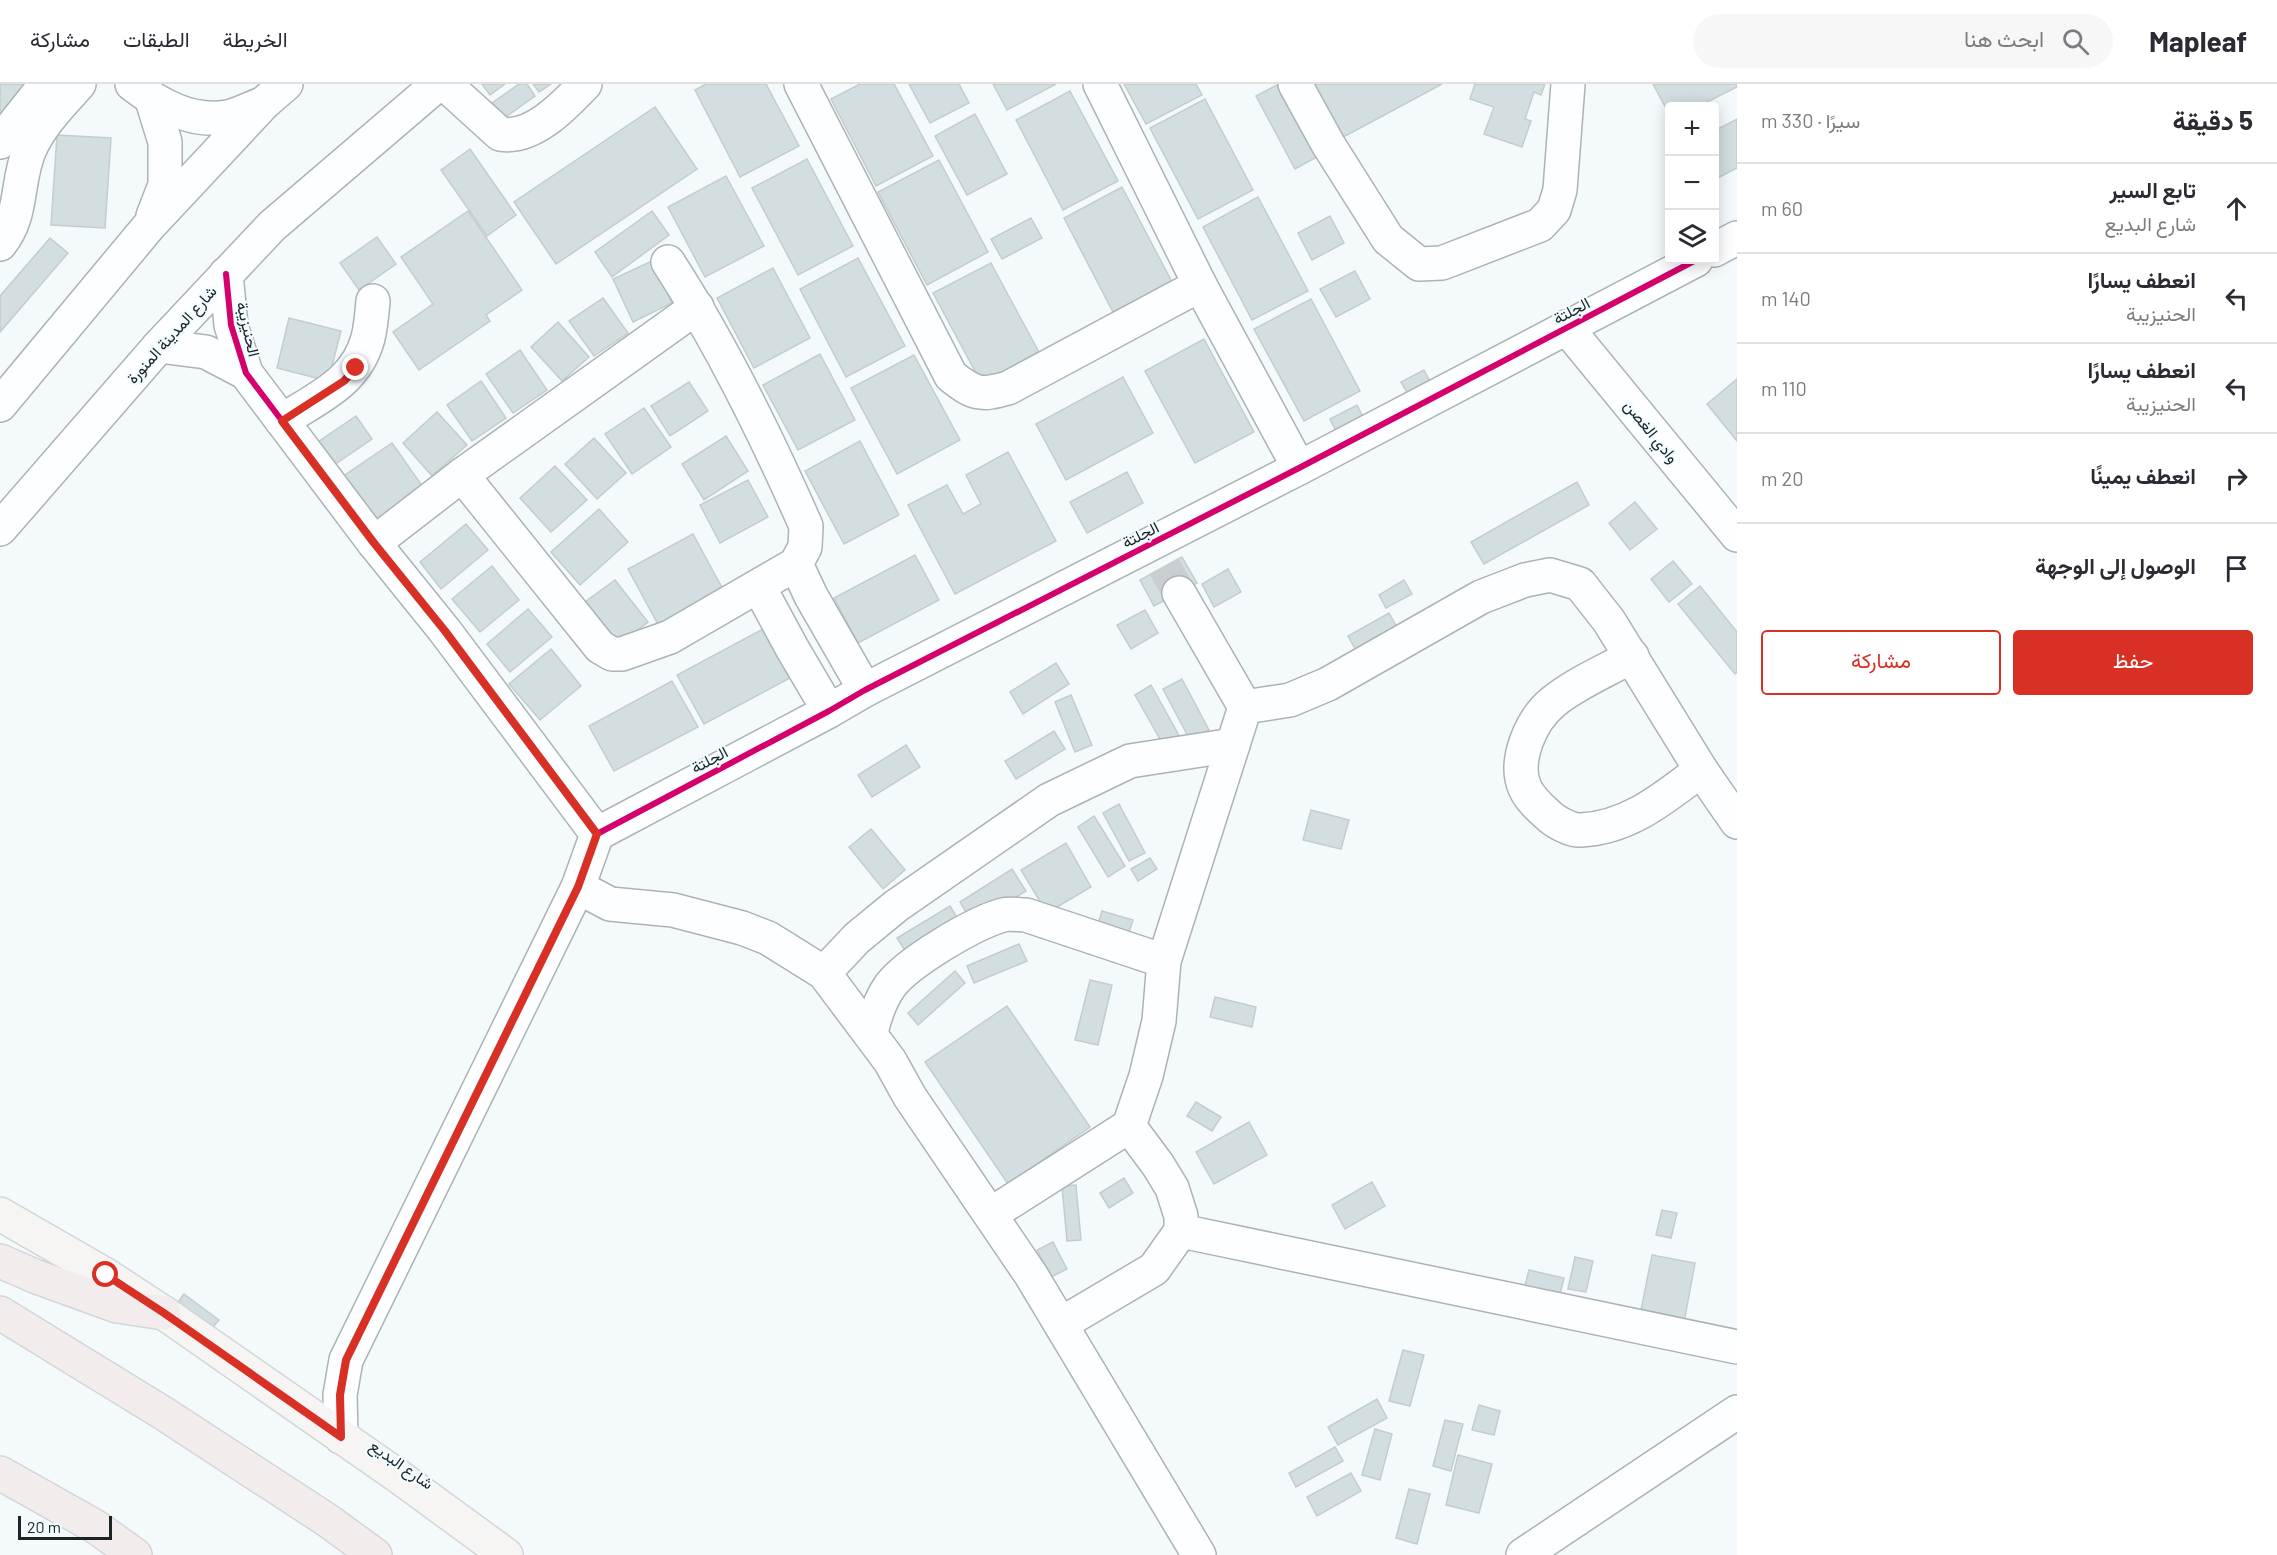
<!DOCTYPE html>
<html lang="ar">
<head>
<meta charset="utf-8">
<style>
  body { margin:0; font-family:Barlow,Vazirmatn,sans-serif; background:#f7f7f7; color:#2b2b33; direction:rtl }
  .controls { position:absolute; right:18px; top:18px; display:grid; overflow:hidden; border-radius:6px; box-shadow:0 3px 15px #0003 }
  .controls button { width:54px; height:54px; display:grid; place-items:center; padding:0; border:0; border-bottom:2px solid #e1e1e2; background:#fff; color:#2b2b33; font:30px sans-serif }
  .scale { position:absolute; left:18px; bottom:15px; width:94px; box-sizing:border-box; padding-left:6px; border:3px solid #1c2325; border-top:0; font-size:16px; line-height:21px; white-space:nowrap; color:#1c2325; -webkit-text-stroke:4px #f0fcff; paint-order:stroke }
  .stop { position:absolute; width:18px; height:18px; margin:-14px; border:4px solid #d93025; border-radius:50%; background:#fff }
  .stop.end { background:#d93025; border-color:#fff; box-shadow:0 2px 6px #0008 }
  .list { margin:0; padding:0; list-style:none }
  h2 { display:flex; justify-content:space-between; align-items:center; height:78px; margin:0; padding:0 24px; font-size:26px }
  h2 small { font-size:20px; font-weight:400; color:#7c7c81 }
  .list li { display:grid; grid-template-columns:39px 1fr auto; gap:18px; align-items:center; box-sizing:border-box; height:90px; padding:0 24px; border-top:2px solid #e1e1e2 }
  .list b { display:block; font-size:22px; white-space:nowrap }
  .list p { margin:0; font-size:20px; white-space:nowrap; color:#7c7c81 }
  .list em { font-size:20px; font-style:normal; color:#7c7c81 }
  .actions { display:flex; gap:12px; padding:18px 24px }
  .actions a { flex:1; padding:14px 0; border:2px solid #d93025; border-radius:6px; text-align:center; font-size:21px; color:#d93025 }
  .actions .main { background:#d93025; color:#fff }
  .icon { flex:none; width:33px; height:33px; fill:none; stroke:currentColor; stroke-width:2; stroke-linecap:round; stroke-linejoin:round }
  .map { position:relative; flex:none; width:1737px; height:1471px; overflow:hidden; direction:ltr }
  header { display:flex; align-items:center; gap:36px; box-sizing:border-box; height:84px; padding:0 30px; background:#fff; border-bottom:2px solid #e1e1e2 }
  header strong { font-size:28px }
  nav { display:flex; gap:33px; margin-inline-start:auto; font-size:21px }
  .search { width:420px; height:54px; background:#f7f7f7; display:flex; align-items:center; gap:15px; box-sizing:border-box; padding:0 21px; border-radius:33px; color:#7c7c81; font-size:22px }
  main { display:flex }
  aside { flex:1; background:#fff }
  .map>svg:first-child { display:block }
  .building { fill:#d3dee0; stroke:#c6ccce; stroke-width:1.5 }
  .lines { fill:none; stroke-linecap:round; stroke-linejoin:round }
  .minor-tunnel { stroke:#c9cfd1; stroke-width:33; stroke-dasharray:33 16; stroke-linecap:butt }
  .minor-casing { stroke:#acb3b5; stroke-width:36 }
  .major-casing { stroke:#d2d6d7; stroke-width:36 }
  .highway-casing { stroke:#d2d6d7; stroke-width:36 }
  .minor { stroke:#fdfeff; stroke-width:33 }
  .major { stroke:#f7f4f4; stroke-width:33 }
  .highway { stroke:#f2eced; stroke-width:33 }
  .cycleway-casing { stroke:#f0fcff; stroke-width:10 }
  .cycleway { stroke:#d6006c; stroke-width:6 }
  .route { stroke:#d93025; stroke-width:8 }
  .labels { text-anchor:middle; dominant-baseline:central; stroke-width:4.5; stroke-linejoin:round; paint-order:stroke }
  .street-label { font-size:16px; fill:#1c2325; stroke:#f0fcff }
</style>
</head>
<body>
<header>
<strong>Mapleaf</strong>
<div class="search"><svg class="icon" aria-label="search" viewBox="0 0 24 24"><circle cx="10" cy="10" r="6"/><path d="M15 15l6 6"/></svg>ابحث هنا</div>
<nav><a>الخريطة</a><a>الطبقات</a><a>مشاركة</a></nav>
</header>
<main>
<aside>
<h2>5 دقيقة<small>سيرًا · 330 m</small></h2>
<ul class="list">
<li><svg class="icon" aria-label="ahead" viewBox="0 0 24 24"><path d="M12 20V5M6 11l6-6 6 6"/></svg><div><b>تابع السير</b><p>شارع البديع</p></div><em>60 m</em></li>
<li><svg class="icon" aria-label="left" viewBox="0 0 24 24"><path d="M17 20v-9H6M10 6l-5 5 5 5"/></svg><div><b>انعطف يسارًا</b><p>الحنيزيبة</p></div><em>140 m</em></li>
<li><svg class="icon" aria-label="left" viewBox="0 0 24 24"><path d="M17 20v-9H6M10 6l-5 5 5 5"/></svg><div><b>انعطف يسارًا</b><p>الحنيزيبة</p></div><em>110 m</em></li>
<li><svg class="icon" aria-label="right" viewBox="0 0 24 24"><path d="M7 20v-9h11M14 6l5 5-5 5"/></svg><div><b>انعطف يمينًا</b></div><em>20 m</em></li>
<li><svg class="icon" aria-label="arrive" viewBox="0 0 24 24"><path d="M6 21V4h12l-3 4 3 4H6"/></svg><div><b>الوصول إلى الوجهة</b></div></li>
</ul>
<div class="actions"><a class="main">حفظ</a><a>مشاركة</a></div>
</aside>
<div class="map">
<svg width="1737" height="1471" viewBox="0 0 1737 1471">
  <rect width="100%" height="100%" fill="#f4fafc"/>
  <g class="building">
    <polygon points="0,0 27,0 0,33"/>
    <polygon points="482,0 505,0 490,11"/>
    <polygon points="519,0 527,0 535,12 503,35 492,19"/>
    <polygon points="533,0 551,0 539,8"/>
    <polygon points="706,0 766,0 799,62 740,93 695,6"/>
    <polygon points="860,0 894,0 933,72 876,102 831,15"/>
    <polygon points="909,0 959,0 969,19 930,39"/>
    <polygon points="993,0 1056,0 1007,26"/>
    <polygon points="1124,0 1196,0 1202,11 1146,40"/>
    <polygon points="1279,0 1287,0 1324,69 1295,85 1256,12"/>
    <polygon points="1306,0 1442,0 1336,57"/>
    <polygon points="1475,0 1545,0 1541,11 1534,8 1525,35 1531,37 1522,63 1484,50 1494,23 1470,15"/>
    <polygon points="1653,0 1737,0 1737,3 1699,22 1670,22 1670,32"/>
    <polygon points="1070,7 1118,97 1063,126 1016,36"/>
    <polygon points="1205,15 1253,106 1198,135 1150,44"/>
    <polygon points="655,23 697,85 556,180 514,118"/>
    <polygon points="975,30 1007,90 967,111 935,52"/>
    <polygon points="1737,35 1737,84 1714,96 1714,47"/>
    <polygon points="57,51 111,54 105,144 51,141"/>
    <polygon points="470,65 516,131 487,152 441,86"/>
    <polygon points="807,75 853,162 798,191 752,104"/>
    <polygon points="939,76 988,168 927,201 878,108"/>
    <polygon points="726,92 764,162 705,193 668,123"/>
    <polygon points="1122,103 1172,198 1113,228 1064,134"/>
    <polygon points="1258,113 1308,207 1252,236 1203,143"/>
    <polygon points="468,127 522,206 486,231 490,237 419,286 393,248 433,220 401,173"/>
    <polygon points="652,127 669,151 612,193 595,168"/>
    <polygon points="1330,132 1344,159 1312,176 1298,149"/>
    <polygon points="1031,134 1042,154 1002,175 991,155"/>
    <polygon points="377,153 396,180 359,206 340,179"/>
    <polygon points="50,154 68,169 0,248 0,212"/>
    <polygon points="858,174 905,262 846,293 800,205"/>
    <polygon points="652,177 672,219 633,238 613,195"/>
    <polygon points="991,179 1041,272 983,302 933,209"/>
    <polygon points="773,184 810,254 754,284 717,214"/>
    <polygon points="1355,187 1370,215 1336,233 1320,205"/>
    <polygon points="603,214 628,249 594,272 569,237"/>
    <polygon points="1311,215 1360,307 1304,337 1254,245"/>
    <polygon points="289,234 341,247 328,297 277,284"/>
    <polygon points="558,238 589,273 562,297 531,263"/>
    <polygon points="1204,255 1254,348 1195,379 1145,287"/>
    <polygon points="520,266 547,306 513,329 486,290"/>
    <polygon points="820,270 855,336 798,366 763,301"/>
    <polygon points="914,271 960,356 897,390 851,304"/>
    <polygon points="1424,286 1435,307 1413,319 1401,298"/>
    <polygon points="1123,293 1153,349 1066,396 1036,340"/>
    <polygon points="1737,295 1737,357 1707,320"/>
    <polygon points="481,297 506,334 472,357 447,321"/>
    <polygon points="689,298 708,327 670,352 651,322"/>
    <polygon points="1357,321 1367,341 1340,355 1330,335"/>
    <polygon points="644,324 671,363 632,390 605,350"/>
    <polygon points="437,328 467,361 432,392 403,359"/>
    <polygon points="356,332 372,355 331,383 315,360"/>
    <polygon points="726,352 748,387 704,416 682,380"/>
    <polygon points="594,354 626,389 597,415 565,380"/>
    <polygon points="860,357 899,431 844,460 805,387"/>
    <polygon points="392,359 423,403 373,438 342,393"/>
    <polygon points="1008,368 1056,457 955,510 908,421 947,401 963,430 981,420 966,391"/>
    <polygon points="555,382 587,416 551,448 520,414"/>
    <polygon points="1127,388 1143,419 1087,449 1070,418"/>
    <polygon points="748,396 768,433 720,459 700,421"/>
    <polygon points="1577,398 1589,421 1484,480 1471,458"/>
    <polygon points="1635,418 1657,445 1630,466 1609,439"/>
    <polygon points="599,425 628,458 580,501 551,468"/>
    <polygon points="466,440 488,466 441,505 420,478"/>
    <polygon points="693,450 726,511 661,546 628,485"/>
    <polygon points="915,471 939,516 858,559 834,514"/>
    <polygon points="1182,473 1197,499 1154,522 1140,496"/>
    <polygon points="1673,477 1692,500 1669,518 1651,495"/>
    <polygon points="492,482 519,516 480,548 452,515"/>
    <polygon points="1228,485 1241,508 1214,523 1202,500"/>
    <polygon points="615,496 648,538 617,562 585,518"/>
    <polygon points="1404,496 1412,510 1386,524 1379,511"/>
    <polygon points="1700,502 1737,548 1737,588 1735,590 1678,520"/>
    <polygon points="528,525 552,553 510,588 487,560"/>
    <polygon points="1145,526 1158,549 1131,565 1117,541"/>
    <polygon points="1389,529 1399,547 1358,570 1348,552"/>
    <polygon points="763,545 790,594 704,640 677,591"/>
    <polygon points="551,565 581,602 540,636 509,600"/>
    <polygon points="1056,579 1069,600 1023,630 1010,608"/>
    <polygon points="1182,595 1209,646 1190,656 1163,605"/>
    <polygon points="672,597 698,643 614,687 589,642"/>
    <polygon points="1151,601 1181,655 1165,664 1135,611"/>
    <polygon points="1071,611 1092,661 1075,668 1055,618"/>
    <polygon points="1054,647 1065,665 1016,695 1005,677"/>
    <polygon points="906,661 920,683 872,713 858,691"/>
    <polygon points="1119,720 1145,769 1129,777 1103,729"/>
    <polygon points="1311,726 1349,736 1341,765 1303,756"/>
    <polygon points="1094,732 1125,782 1108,793 1078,743"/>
    <polygon points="871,745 905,786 883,805 849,763"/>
    <polygon points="1066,759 1091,803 1047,829 1021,786"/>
    <polygon points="1150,774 1157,785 1138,797 1131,785"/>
    <polygon points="1012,785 1026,807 973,840 960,818"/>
    <polygon points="950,822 963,844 911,876 897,854"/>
    <polygon points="1102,827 1133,836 1129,848 1098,840"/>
    <polygon points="1019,860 1027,877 974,899 967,882"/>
    <polygon points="955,887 965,899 918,941 908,929"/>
    <polygon points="1090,896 1112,901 1098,961 1075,956"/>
    <polygon points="1215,913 1256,923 1252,943 1210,933"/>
    <polygon points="1007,922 1090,1043 1008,1100 925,978"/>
    <polygon points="1196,1018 1221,1033 1212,1047 1187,1032"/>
    <polygon points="1249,1038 1267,1071 1214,1100 1196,1068"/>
    <polygon points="1124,1094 1133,1109 1109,1124 1100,1109"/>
    <polygon points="1372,1098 1385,1122 1345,1145 1332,1121"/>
    <polygon points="1076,1101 1081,1156 1067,1157 1062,1102"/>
    <polygon points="1662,1126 1677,1129 1671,1154 1656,1151"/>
    <polygon points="1053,1158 1067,1185 1051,1193 1037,1166"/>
    <polygon points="1652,1171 1695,1179 1683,1244 1639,1236"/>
    <polygon points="1575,1173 1593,1177 1586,1208 1568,1205"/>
    <polygon points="1529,1186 1564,1194 1558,1218 1523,1209"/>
    <polygon points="184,1210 219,1236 212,1244 178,1218"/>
    <polygon points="1403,1266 1424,1271 1410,1322 1389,1317"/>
    <polygon points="1377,1315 1387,1334 1338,1361 1328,1343"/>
    <polygon points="1479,1321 1500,1327 1494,1351 1472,1346"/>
    <polygon points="1445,1336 1463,1340 1451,1387 1433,1382"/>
    <polygon points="1375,1345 1392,1350 1380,1396 1362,1391"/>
    <polygon points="1335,1363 1343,1377 1296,1403 1289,1389"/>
    <polygon points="1458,1371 1492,1380 1479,1429 1446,1421"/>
    <polygon points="1351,1389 1361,1407 1317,1432 1307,1413"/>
    <polygon points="1409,1405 1430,1410 1417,1460 1396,1454"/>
  </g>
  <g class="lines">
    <polyline class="minor-tunnel" points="1164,482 1179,509"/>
    <g class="minor-casing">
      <g id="minor">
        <path d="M132 0C159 21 191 39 227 33 238 31 251 24 262 20"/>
        <path d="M445 0 500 50C532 56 564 22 585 0"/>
        <path d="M801 0 951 292C974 310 980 312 1008 304L1200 201"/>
        <polyline points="1100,0 1200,201 1299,384"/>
        <polyline points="1295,0 1328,60 1388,155 1419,180 1442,179 1540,141 1554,126 1560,106 1568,0"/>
        <polyline points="152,16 165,58 165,101 153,132"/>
        <polyline points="0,58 46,0"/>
        <path d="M0 160C23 132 16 99 29 67 40 41 60 21 79 0"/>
        <polyline points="1714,166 1737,154"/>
        <polyline points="226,190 231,241 246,289 374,459 445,547 597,750"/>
        <polyline points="1566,243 1737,451"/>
        <polyline points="159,262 206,268 246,289"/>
        <polyline points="0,321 149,142 264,19 286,0"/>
        <path d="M282 337C318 313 356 299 368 254 371 242 372 229 373 217"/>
        <polyline points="462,391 697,223"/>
        <polyline points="0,445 159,262 272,142 438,0"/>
        <path d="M374 459 462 391 600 563 612 570H622L670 553 796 480 805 463 806 442C766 351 722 261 668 178"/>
        <polyline points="796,480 811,512 865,606"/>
        <polyline points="759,503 792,564 829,627"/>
        <path d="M1632 572C1606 587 1576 599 1553 618 1531 636 1513 677 1525 704 1530 715 1539 723 1548 731 1555 738 1572 747 1581 746 1629 744 1665 713 1701 686"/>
        <polyline points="1245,623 1290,616 1328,600 1481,513 1525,496 1550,491 1580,500 1609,537 1701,686 1737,738"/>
        <polyline points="597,750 829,627 865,606 1299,384 1696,176"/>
        <polyline points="578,803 610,820 673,826 742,844 768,854 824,889 890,977 910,1013 1031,1191 1199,1471"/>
        <polyline points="824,889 857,854 896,822 1049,716 1130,677 1233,661"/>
        <path d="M871 948C875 932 880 916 890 902 908 878 974 839 1003 831 1010 829 1019 831 1026 831L1164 877"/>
        <polyline points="991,1130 1129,1042 1146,992 1159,937 1164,877 1245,623 1179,509"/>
        <polyline points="1181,1147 1737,1263"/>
        <polyline points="1061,1240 1154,1185 1181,1147 1181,1132 1172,1104 1158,1081 1129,1042"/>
        <polyline points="341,1353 340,1311 346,1276 578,803 597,750"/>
        <polyline points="1523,1471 1737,1328"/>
      </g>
    </g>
    <g class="major-casing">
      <polyline id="major" points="0,1130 106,1191 164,1229 398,1392 506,1471"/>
    </g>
    <g class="highway-casing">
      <g id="highway">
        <polyline points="0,1177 37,1193 117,1222 164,1229"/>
        <polyline points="0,1229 163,1329 327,1436 375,1471"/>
        <polyline points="0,1389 96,1443 135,1471"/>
      </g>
    </g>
    <use href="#minor" class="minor"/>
    <use href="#major" class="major"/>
    <use href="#highway" class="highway"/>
    <g class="cycleway-casing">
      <g id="cycleway">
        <polyline points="226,190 231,241 246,289 374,459 445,547 597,750"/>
        <polyline points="597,750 829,627 865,606 1299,384 1696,176"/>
        <polyline points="341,1353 340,1311 346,1276 578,803 597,750"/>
      </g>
    </g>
    <use href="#cycleway" class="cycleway"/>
  </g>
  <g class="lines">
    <polyline class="route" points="106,1191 164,1229 341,1353 340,1311 346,1276 578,803 597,750 445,547 374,459 282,337 344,297 356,284"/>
  </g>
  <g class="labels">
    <g class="street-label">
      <text transform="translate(1571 226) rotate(-28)">الجلتة</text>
      <text transform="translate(249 245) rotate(77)">الحنيزيبة</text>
      <text transform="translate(171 250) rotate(-48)">شارع المدينة المنورة</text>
      <text transform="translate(1652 347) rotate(51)">وادي الغصن</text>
      <text transform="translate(1140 450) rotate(-27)">الجلتة</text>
      <text transform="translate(709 675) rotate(-28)">الجلتة</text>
      <text transform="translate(402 1380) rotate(35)">شارع البديع</text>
    </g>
  </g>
</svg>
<div class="controls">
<button>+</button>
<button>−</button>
<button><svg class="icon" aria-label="layers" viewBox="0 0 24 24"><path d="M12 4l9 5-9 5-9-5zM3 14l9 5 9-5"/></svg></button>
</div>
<div class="scale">20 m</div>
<div class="stop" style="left:106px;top:1191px"></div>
<div class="stop end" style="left:356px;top:284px"></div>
</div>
</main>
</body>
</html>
